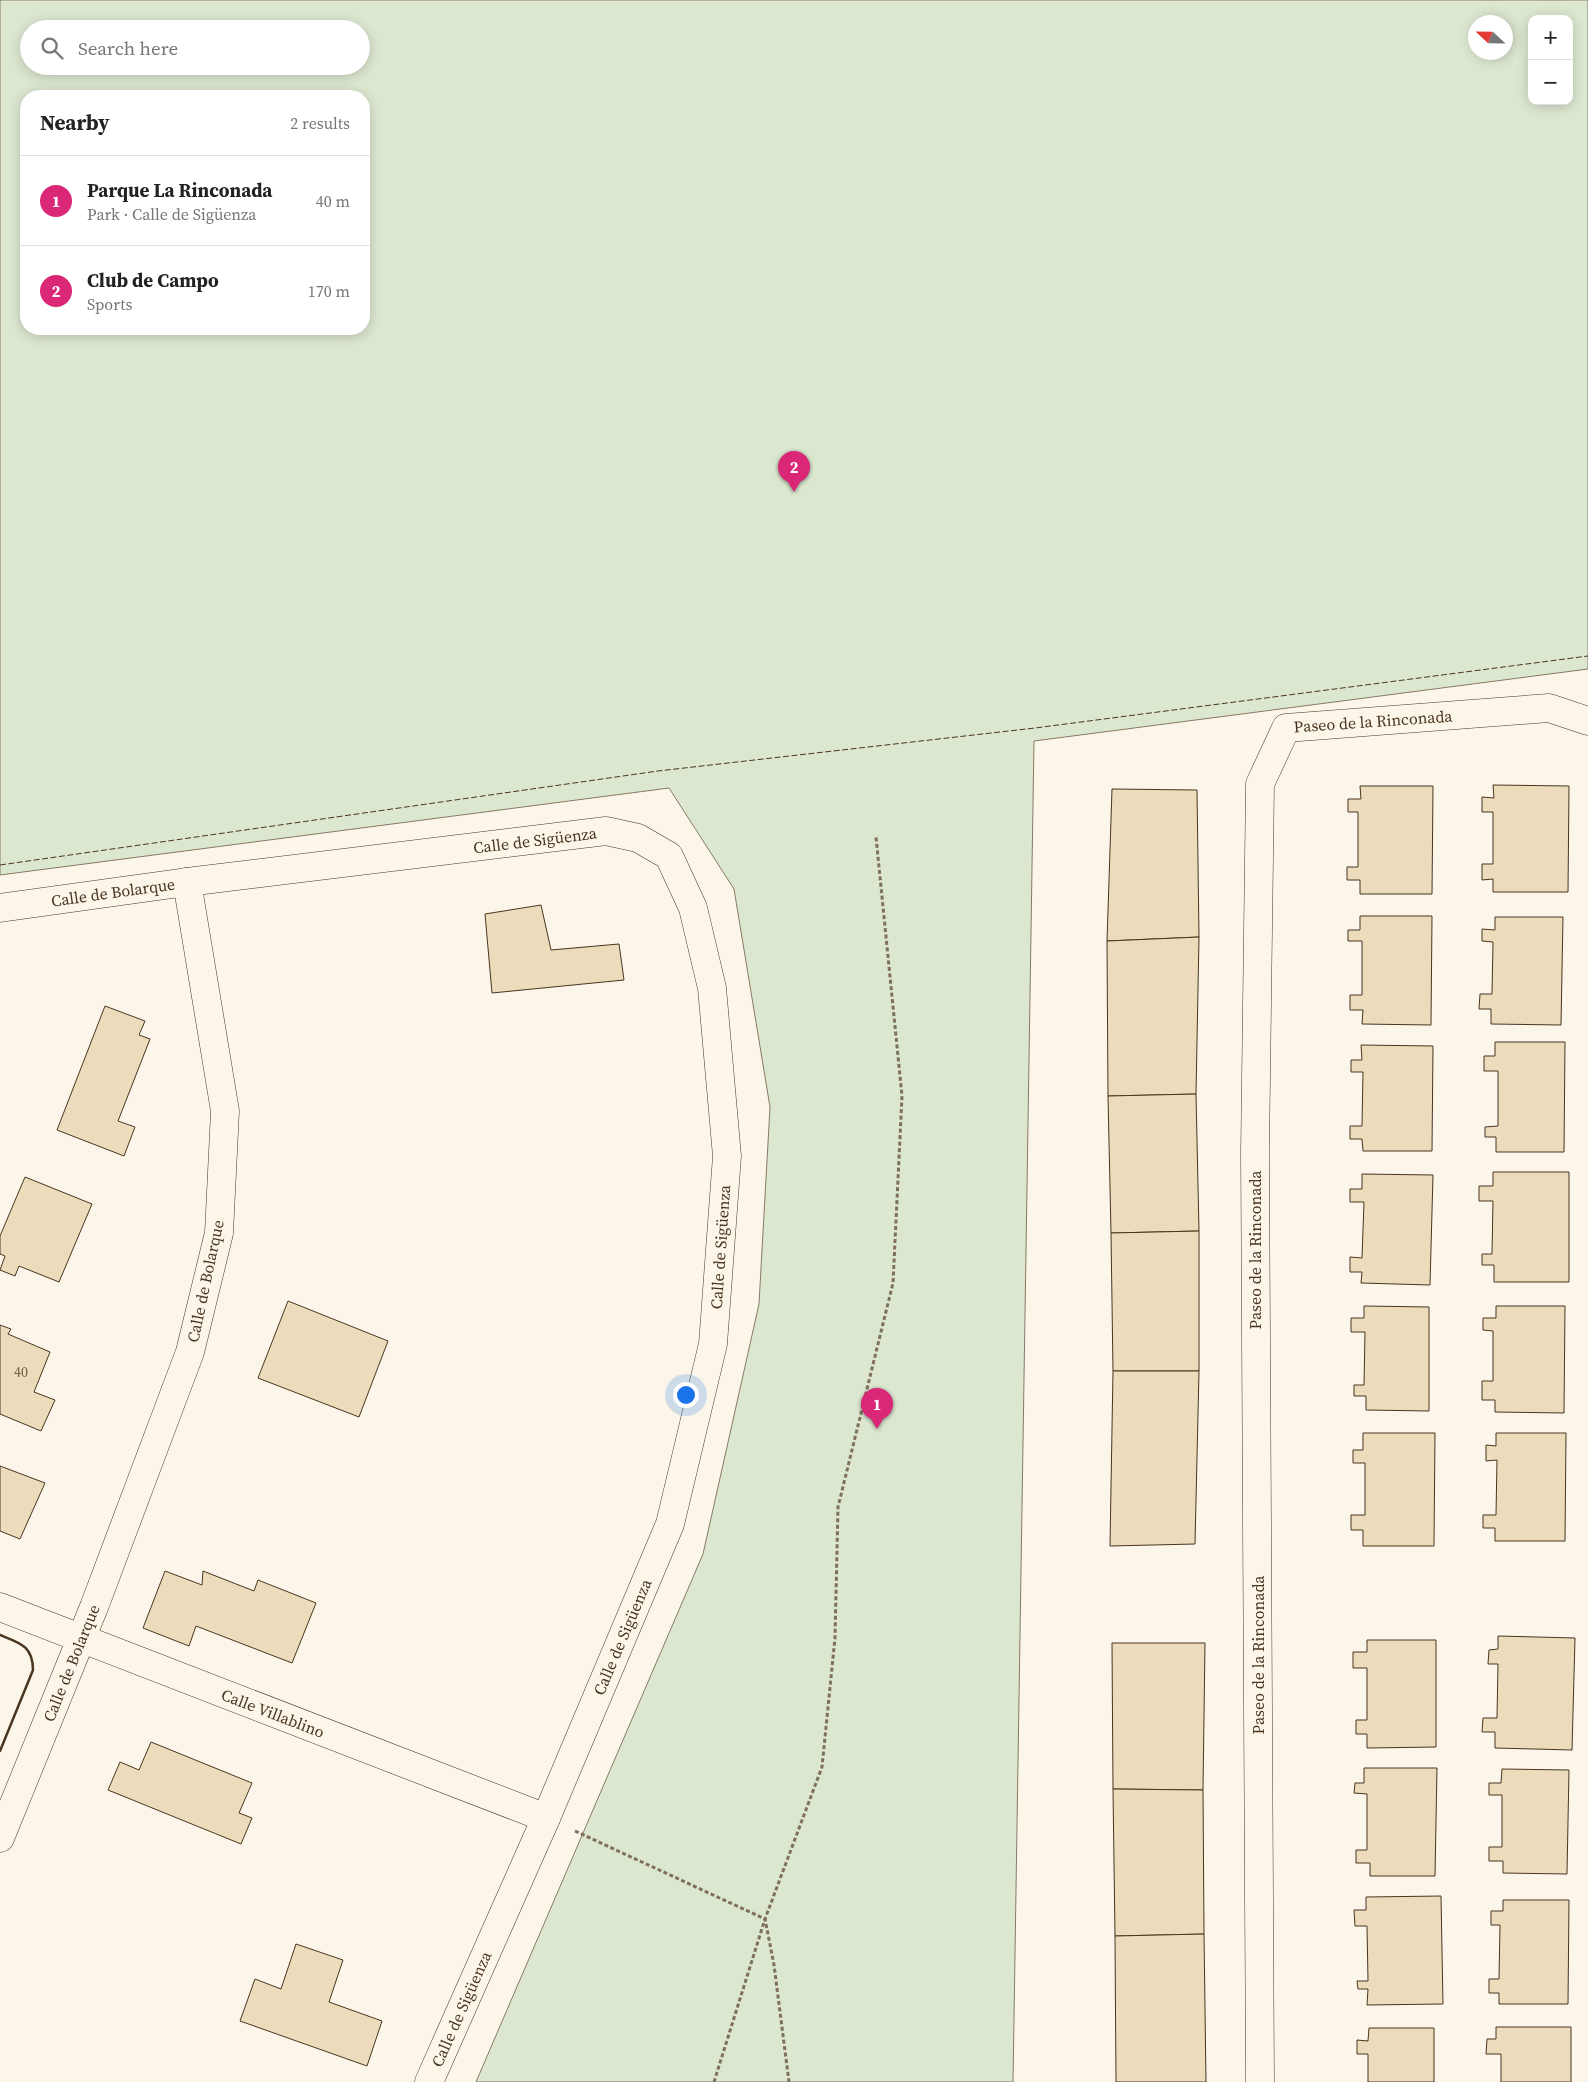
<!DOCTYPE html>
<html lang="en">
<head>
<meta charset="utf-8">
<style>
  body { margin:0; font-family:"Source Serif 4",serif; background:#f2f2f2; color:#222 }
  .controls { position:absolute; right:15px; top:15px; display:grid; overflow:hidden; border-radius:10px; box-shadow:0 2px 12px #0003 }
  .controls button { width:45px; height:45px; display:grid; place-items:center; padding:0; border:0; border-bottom:1px solid #e0e0e0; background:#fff; color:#222; font:25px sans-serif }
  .compass { position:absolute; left:1468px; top:15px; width:45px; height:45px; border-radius:50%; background:#fff; box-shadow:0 2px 12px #0003; rotate:292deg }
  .you { position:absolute; left:685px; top:1394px; width:18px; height:18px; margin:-12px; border:4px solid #fff; border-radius:50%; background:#1a73e8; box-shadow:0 0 0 8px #1a73e833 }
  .badge { display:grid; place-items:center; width:32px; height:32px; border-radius:50%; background:#db2777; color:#fff; font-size:16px; font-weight:700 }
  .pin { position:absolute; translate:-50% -41px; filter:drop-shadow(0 1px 2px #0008) }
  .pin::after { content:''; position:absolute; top:26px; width:18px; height:15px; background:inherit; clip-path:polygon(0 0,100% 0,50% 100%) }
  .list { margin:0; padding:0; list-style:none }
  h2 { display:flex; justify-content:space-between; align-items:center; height:65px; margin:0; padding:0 20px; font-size:21px }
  h2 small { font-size:16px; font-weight:400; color:#767676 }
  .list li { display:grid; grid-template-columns:32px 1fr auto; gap:15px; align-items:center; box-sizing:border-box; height:90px; padding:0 20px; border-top:1px solid #e0e0e0 }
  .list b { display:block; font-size:19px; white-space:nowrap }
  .list p { margin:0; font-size:16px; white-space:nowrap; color:#767676 }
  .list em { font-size:16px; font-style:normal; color:#767676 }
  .icon { flex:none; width:28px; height:28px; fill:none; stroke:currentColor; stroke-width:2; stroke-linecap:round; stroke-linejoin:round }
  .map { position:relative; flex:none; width:1588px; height:2082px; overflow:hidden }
  .search { position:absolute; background:#fff; box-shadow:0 2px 12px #0003; left:20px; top:20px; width:350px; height:55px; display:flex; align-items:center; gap:12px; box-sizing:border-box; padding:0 18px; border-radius:28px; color:#767676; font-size:19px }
  .panel { position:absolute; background:#fff; box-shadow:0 2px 12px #0003; left:20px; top:90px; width:350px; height:245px; border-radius:20px }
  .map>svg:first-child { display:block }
  .green { fill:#dce7d0; stroke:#887966; fill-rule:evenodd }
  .building { fill:#ecdcbc; stroke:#4a3520 }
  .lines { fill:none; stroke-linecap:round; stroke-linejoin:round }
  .minor-casing { stroke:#4a3520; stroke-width:29 }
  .path { stroke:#7f6f5c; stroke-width:3; stroke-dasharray:4 2.5; stroke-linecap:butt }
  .minor { stroke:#fbf6e9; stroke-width:28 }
  .fence { stroke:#4a3520; stroke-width:1; stroke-dasharray:6 2.5; stroke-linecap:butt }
  .wall { stroke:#4a3520; stroke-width:2.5 }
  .labels { text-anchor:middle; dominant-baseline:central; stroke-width:4; stroke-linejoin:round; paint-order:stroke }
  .number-label { font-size:14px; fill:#725f47 }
  .street-label { font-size:16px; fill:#4a3520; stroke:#fbf6e9 }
</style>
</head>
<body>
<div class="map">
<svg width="1588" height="2082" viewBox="0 0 1588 2082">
  <rect width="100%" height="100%" fill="#fbf6e9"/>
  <path class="green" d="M0 0H1588V669L1034 741 1013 2082H476L703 1554 759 1304 770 1107 734 889 669 788 0 875ZM1532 19H1569V101H1532ZM1476 22H1506V52H1476ZM29 29H361V66H29ZM26 96H364V329H26Z"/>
  <g class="building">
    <polygon points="1493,785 1569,786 1568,892 1493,892 1493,879 1482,880 1482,864 1493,864 1493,812 1482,812 1482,797 1494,798"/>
    <polygon points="1360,786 1433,786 1432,894 1360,894 1360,880 1347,880 1347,867 1358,867 1358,812 1348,812 1348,799 1361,799"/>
    <polygon points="1112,789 1197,790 1199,937 1107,941"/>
    <polygon points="541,905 551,950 619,944 624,980 492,993 485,914"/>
    <polygon points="1360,916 1432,916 1431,1025 1362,1024 1363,1010 1350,1010 1350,995 1362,995 1362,941 1348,941 1348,930 1360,930"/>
    <polygon points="1495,917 1563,917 1561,1025 1491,1024 1491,1009 1479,1009 1480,994 1492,994 1493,942 1482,941 1482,929 1495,930"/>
    <polygon points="1199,937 1196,1094 1108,1096 1107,941"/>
    <polygon points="105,1006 145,1021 139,1035 150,1039 118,1121 135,1127 124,1156 57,1130"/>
    <polygon points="1495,1042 1565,1042 1564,1152 1496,1152 1496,1137 1485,1137 1485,1127 1498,1126 1498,1071 1484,1071 1484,1056 1495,1056"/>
    <polygon points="1361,1045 1433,1046 1432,1151 1363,1151 1362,1139 1350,1139 1350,1126 1362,1126 1363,1072 1351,1072 1351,1060 1362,1060"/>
    <polygon points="1196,1094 1199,1231 1111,1233 1108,1096"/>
    <polygon points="1493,1172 1569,1172 1569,1282 1494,1282 1494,1265 1482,1265 1482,1254 1492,1254 1493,1201 1479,1201 1479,1186 1493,1186"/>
    <polygon points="1362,1174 1433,1175 1430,1285 1361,1283 1362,1272 1350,1272 1350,1257 1362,1258 1364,1202 1350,1202 1350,1189 1362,1189"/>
    <polygon points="25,1177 92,1204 59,1282 19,1266 15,1276 0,1270 5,1256 0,1254 0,1236"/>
    <polygon points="1199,1231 1199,1371 1113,1371 1111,1233"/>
    <polygon points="288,1301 388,1341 359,1417 258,1378"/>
    <polygon points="1364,1306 1429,1307 1429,1411 1366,1410 1366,1396 1354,1396 1354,1385 1364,1385 1365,1332 1351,1332 1351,1318 1364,1318"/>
    <polygon points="1496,1306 1565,1306 1564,1413 1495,1412 1495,1400 1482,1400 1482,1381 1493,1381 1493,1331 1483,1330 1483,1318 1496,1318"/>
    <polygon points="0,1325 11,1329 8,1334 50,1352 34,1392 55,1400 41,1431 0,1414"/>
    <polygon points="1113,1371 1199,1371 1195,1544 1110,1546"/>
    <polygon points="1363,1433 1435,1433 1434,1546 1363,1546 1363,1530 1351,1530 1351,1515 1365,1515 1365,1463 1353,1463 1353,1450 1363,1450"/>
    <polygon points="1496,1433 1566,1433 1565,1541 1495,1541 1495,1528 1483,1528 1483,1515 1496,1515 1497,1460 1486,1461 1486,1445 1496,1446"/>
    <polygon points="0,1466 45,1483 20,1539 0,1531"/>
    <polygon points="165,1571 202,1585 203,1571 254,1591 258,1580 316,1603 292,1663 196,1626 189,1646 143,1628"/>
    <polygon points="1498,1636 1575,1638 1572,1750 1495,1748 1495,1732 1482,1732 1483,1718 1497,1718 1498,1664 1488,1664 1489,1650 1498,1649"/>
    <polygon points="1367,1640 1436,1640 1436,1747 1367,1748 1367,1734 1356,1734 1356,1720 1367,1720 1367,1668 1353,1668 1353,1652 1367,1652"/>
    <polygon points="1112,1643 1205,1643 1203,1790 1113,1789"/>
    <polygon points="151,1742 252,1783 239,1813 252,1818 241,1844 108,1790 120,1762 139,1770"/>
    <polygon points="1364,1768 1437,1768 1435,1876 1370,1876 1370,1863 1356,1863 1356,1850 1367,1850 1367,1794 1354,1793 1355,1783 1364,1783"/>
    <polygon points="1502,1769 1569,1770 1567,1874 1503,1873 1503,1861 1489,1861 1489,1847 1502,1847 1502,1795 1489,1795 1489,1783 1501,1783"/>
    <polygon points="1113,1789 1203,1790 1204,1934 1115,1936"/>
    <polygon points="1441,1896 1443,2004 1367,2005 1368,1989 1358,1989 1357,1981 1368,1981 1367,1926 1355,1926 1354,1910 1366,1910 1366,1897"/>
    <polygon points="1503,1900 1569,1900 1568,2004 1499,2004 1499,1993 1489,1993 1489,1979 1499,1979 1500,1925 1491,1925 1491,1911 1503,1911"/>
    <polygon points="1204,1934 1206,2082 1116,2082 1115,1936"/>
    <polygon points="296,1944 343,1960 329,2002 382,2021 367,2066 240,2021 255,1979 281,1989"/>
    <polygon points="1496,2027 1571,2027 1571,2082 1501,2082 1501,2054 1486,2054 1487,2039 1496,2039"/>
    <polygon points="1369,2028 1434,2028 1434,2082 1368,2082 1368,2054 1357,2054 1357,2040 1368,2041"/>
  </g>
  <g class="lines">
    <g class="minor-casing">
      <g id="minor">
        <polyline points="187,882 606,831 638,838 669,856 693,908 712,988 727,1156 713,1344 670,1524 546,1818 429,2082"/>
        <polyline points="0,908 187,882 225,1111 219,1233 190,1352 94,1607 0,1838"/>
        <polyline points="0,1607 546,1818"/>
        <polyline points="1260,2082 1255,1152 1260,784 1286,728 1549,708 1588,721"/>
      </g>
    </g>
    <g class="path">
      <polyline points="575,1831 765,1919 774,1965 789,2082"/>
      <polyline points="714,2082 765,1919 822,1767 835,1638 838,1507 893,1283 902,1096 876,837"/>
    </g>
    <use href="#minor" class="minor"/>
    <polyline class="fence" points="0,865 658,771 1035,728 1588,656"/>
    <path class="wall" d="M0 1635C20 1643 33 1646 33 1670L0 1751"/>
  </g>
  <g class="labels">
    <g class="number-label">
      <text x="21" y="1372">40</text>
    </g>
    <g class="street-label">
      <text transform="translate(1373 721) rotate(-4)">Paseo de la Rinconada</text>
      <text transform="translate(535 840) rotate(-7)">Calle de Sigüenza</text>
      <text transform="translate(113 892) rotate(-8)">Calle de Bolarque</text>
      <text transform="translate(720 1247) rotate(-86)">Calle de Sigüenza</text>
      <text transform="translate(1255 1250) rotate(-90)">Paseo de la Rinconada</text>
      <text transform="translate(205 1281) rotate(-78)">Calle de Bolarque</text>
      <text transform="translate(622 1637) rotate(-67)">Calle de Sigüenza</text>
      <text transform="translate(1258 1655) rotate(-90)">Paseo de la Rinconada</text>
      <text transform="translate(71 1663) rotate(-68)">Calle de Bolarque</text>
      <text transform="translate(273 1713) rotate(21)">Calle Villablino</text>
      <text transform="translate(461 2009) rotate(-66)">Calle de Sigüenza</text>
    </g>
  </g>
</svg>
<div class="controls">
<button>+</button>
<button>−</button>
</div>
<svg class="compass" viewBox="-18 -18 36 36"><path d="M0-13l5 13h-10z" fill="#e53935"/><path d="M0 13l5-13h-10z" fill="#767676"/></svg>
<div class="you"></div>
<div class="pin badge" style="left:877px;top:1429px">1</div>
<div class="pin badge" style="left:794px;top:492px">2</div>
<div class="search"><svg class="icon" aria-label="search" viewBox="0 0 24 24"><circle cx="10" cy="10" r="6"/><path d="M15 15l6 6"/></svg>Search here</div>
<section class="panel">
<h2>Nearby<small>2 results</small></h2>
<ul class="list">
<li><span class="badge">1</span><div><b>Parque La Rinconada</b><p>Park · Calle de Sigüenza</p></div><em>40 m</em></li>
<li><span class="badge">2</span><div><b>Club de Campo</b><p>Sports</p></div><em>170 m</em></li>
</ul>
</section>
</div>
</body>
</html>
